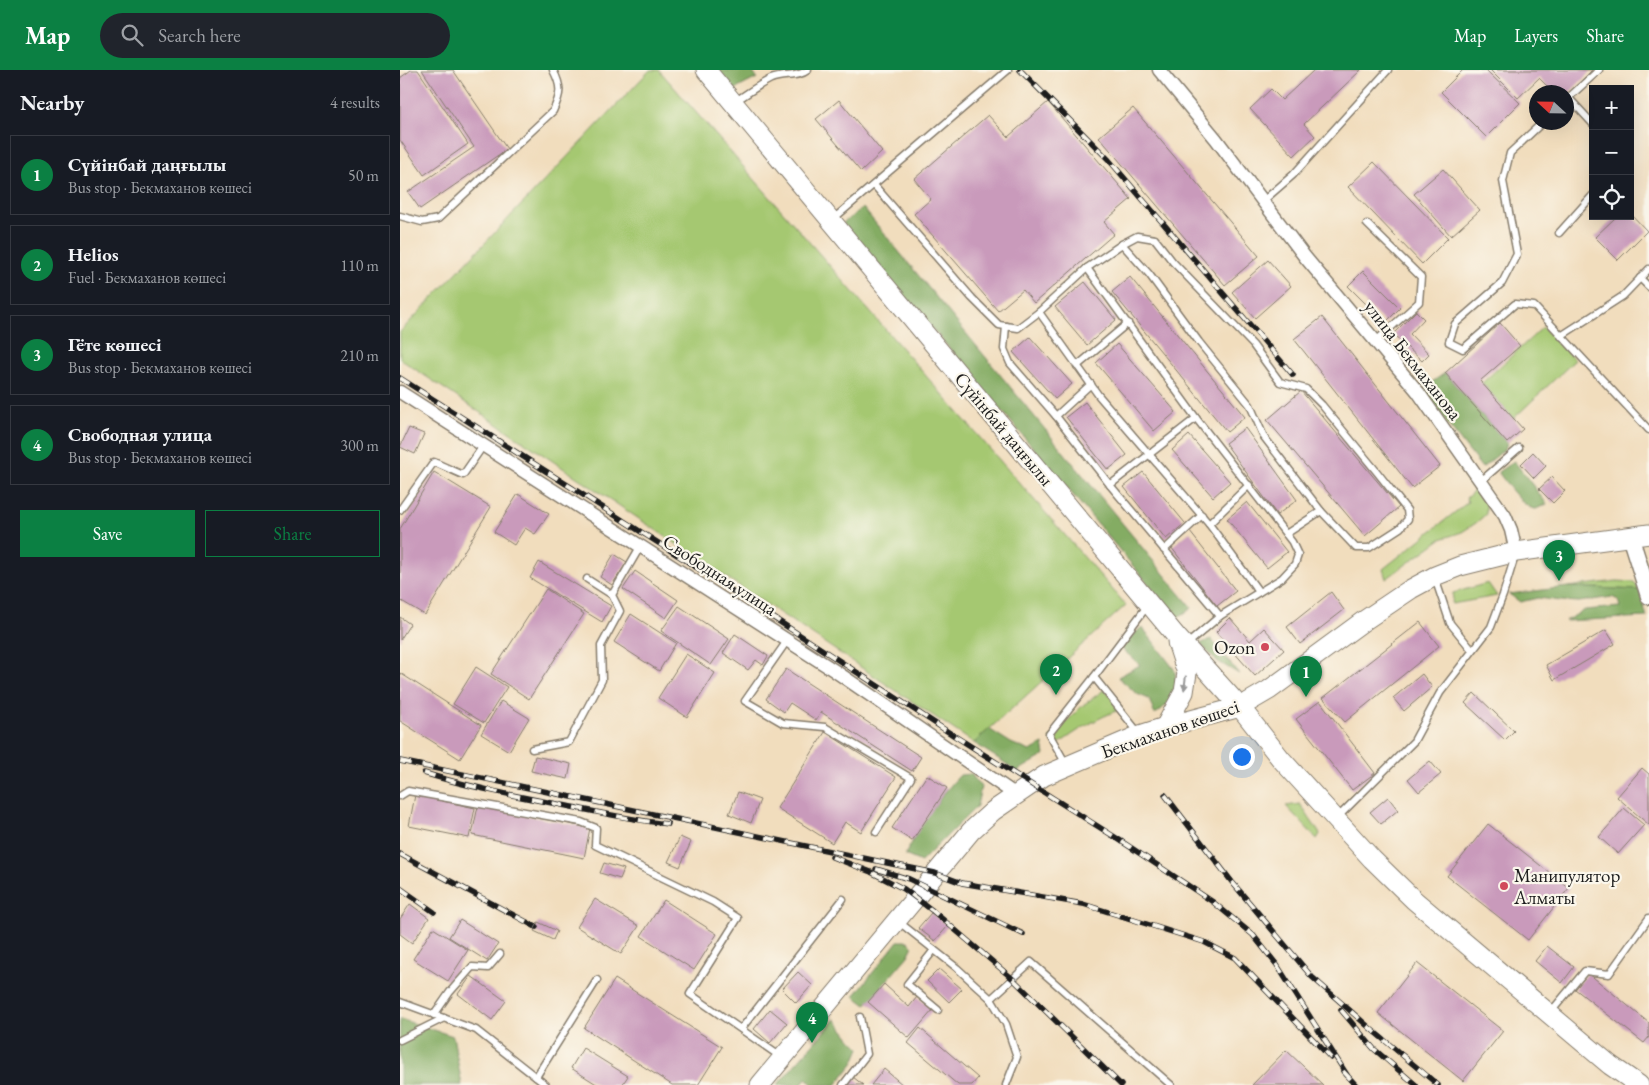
<!DOCTYPE html>
<html lang="en">
<head>
<meta charset="utf-8">
<style>
  body { margin:0; font-family:"EB Garamond",serif; background:#20242c; color:#f1f3f6 }
  .controls { position:absolute; right:15px; top:15px; display:grid; overflow:hidden; border-radius:0px; box-shadow:0 5px 20px #0002 }
  .controls button { width:45px; height:45px; display:grid; place-items:center; padding:0; border:0; border-bottom:1px solid #363941; background:#171b24; color:#f1f3f6; font:25px sans-serif }
  .compass { position:absolute; left:1129px; top:15px; width:45px; height:45px; border-radius:50%; background:#171b24; box-shadow:0 5px 20px #0002; rotate:292deg }
  .you { position:absolute; left:841px; top:686px; width:18px; height:18px; margin:-12px; border:4px solid #fff; border-radius:50%; background:#1a73e8; box-shadow:0 0 0 8px #1a73e833 }
  .badge { display:grid; place-items:center; width:32px; height:32px; border-radius:50%; background:#0b8043; color:#fff; font-size:16px; font-weight:700 }
  .pin { position:absolute; translate:-50% -41px; filter:drop-shadow(0 1px 2px #0008) }
  .pin::after { content:''; position:absolute; top:26px; width:18px; height:15px; background:inherit; clip-path:polygon(0 0,100% 0,50% 100%) }
  .list { margin:0; padding:0; list-style:none }
  h2 { display:flex; justify-content:space-between; align-items:center; height:65px; margin:0; padding:0 20px; font-size:21px }
  h2 small { font-size:16px; font-weight:400; color:#9ea1a6 }
  .list li { display:grid; grid-template-columns:32px 1fr auto; gap:15px; align-items:center; box-sizing:border-box; height:80px; margin:0 10px 10px; padding:0 10px; border:1px solid #363941; border-radius:0px }
  .list b { display:block; font-size:19px; white-space:nowrap }
  .list p { margin:0; font-size:16px; white-space:nowrap; color:#9ea1a6 }
  .list em { font-size:16px; font-style:normal; color:#9ea1a6 }
  .actions { display:flex; gap:10px; padding:15px 20px }
  .actions a { flex:1; padding:11px 0; border:1px solid #0b8043; border-radius:0px; text-align:center; font-size:18px; color:#0b8043 }
  .actions .main { background:#0b8043; color:#fff }
  .icon { flex:none; width:28px; height:28px; fill:none; stroke:currentColor; stroke-width:2; stroke-linecap:round; stroke-linejoin:round }
  .map { position:relative; flex:none; width:1249px; height:1015px; overflow:hidden }
  header { display:flex; align-items:center; gap:30px; box-sizing:border-box; height:70px; padding:0 25px; background:#0b8043; color:#fff }
  header strong { font-size:24px }
  nav { display:flex; gap:28px; margin-inline-start:auto; font-size:18px }
  .search { width:350px; height:45px; background:#20242c; display:flex; align-items:center; gap:12px; box-sizing:border-box; padding:0 18px; border-radius:28px; color:#9ea1a6; font-size:19px }
  main { display:flex }
  aside { flex:1; background:#171b24 }
  .map>svg:first-child { display:block }
  .green { fill:#a5c871; stroke:#607246 }
  .forest { fill:#84ac63; stroke:#506440 }
  .building { fill:#c99abb }
  .lines { fill:none; stroke-linecap:round; stroke-linejoin:round }
  .lane-casing { stroke:#867c6c; stroke-width:9 }
  .street-casing { stroke:#867c6c; stroke-width:15 }
  .secondary-casing { stroke:#867c6c; stroke-width:19 }
  .primary-casing { stroke:#867c6c; stroke-width:21 }
  .lane { stroke:#fff; stroke-width:6 }
  .street { stroke:#fff; stroke-width:12 }
  .secondary { stroke:#fff; stroke-width:16 }
  .primary { stroke:#fff; stroke-width:19 }
  .rail-casing { stroke:#1c1c1c; stroke-width:5.5 }
  .rail { stroke:#fbf7ec; stroke-width:4; stroke-dasharray:11; stroke-linecap:butt }
  .oneway { fill:#999 }
  .poi-dot { fill:#d1495b; stroke:#fbf7ec; stroke-width:2 }
  .labels { text-anchor:middle; dominant-baseline:central; stroke-width:4.5; stroke-linejoin:round; paint-order:stroke }
  .street-label { font-size:19px; fill:#1c1c1c; stroke:#fbf7ec }
  .poi-label { font-size:19px; fill:#1c1c1c; stroke:#fbf7ec; text-anchor:end }
</style>
</head>
<body>
<header>
<strong>Map</strong>
<div class="search"><svg class="icon" aria-label="search" viewBox="0 0 24 24"><circle cx="10" cy="10" r="6"/><path d="M15 15l6 6"/></svg>Search here</div>
<nav><a>Map</a><a>Layers</a><a>Share</a></nav>
</header>
<main>
<aside>
<h2>Nearby<small>4 results</small></h2>
<ul class="list">
<li><span class="badge">1</span><div><b>Сүйінбай даңғылы</b><p>Bus stop · Бекмаханов көшесі</p></div><em>50 m</em></li>
<li><span class="badge">2</span><div><b>Helios</b><p>Fuel · Бекмаханов көшесі</p></div><em>110 m</em></li>
<li><span class="badge">3</span><div><b>Гёте көшесі</b><p>Bus stop · Бекмаханов көшесі</p></div><em>210 m</em></li>
<li><span class="badge">4</span><div><b>Свободная улица</b><p>Bus stop · Бекмаханов көшесі</p></div><em>300 m</em></li>
</ul>
<div class="actions"><a class="main">Save</a><a>Share</a></div>
</aside>
<div class="map">
<svg width="1249" height="1015" viewBox="0 0 1249 1015">
  <rect width="100%" height="100%" fill="#fbf7ec"/>
  <filter id="ink" filterUnits="userSpaceOnUse"><feTurbulence type="fractalNoise" baseFrequency=".02" numOctaves="2"/><feDisplacementMap in="SourceGraphic" scale="10" xChannelSelector="R" yChannelSelector="G"/><feConvolveMatrix kernelMatrix="1 2 1 2 8 2 1 2 1" color-interpolation-filters="sRGB"/></filter>
  <filter id="wash" filterUnits="userSpaceOnUse"><feTurbulence type="fractalNoise" baseFrequency=".0096" numOctaves="4" result="noise"/><feDisplacementMap in="SourceGraphic" scale="20" xChannelSelector="R" yChannelSelector="G"/><feGaussianBlur stdDeviation="1.12" result="paint"/><feColorMatrix in="noise" values="0 0 0 0 0 0 0 0 0 0 0 0 0 0 0 0 0 1.4 0 .05"/><feComposite in="paint" operator="in"/></filter>
  <g filter="url(#wash)">
    <rect width="100%" height="100%" fill="#f1ddbd"/>
    <g class="green">
      <polygon points="250,0 259,0 726,535 574,673 0,289 0,262"/>
      <polygon points="1143,257 1175,290 1113,349 1082,313"/>
      <polygon points="1078,417 1086,431 1086,444 1076,453 1062,462 1041,469 986,509 983,499 1068,432 1066,428"/>
      <polygon points="1217,511 1234,512 1239,520 1168,517"/>
      <polygon points="1088,513 1097,526 1052,534 1053,523"/>
      <path d="M705 619 721 639C697 648 676 661 656 676L650 668 682 636Z"/>
      <polygon points="900,734 920,764 917,769 886,736"/>
    </g>
    <g class="forest">
      <polygon points="317,0 351,0 357,8 332,21"/>
      <polygon points="463,138 792,538 777,548 443,153"/>
      <polygon points="1045,303 1107,373 1105,379 1082,398 1046,352 1025,317"/>
      <path d="M1114 391 1147 434C1144 435 1139 438 1136 439 1124 440 1105 411 1098 402Z"/>
      <polygon points="1168,517 1239,520 1247,547 1165,551 1185,540 1220,537 1218,530 1212,527 1179,532 1161,531 1138,528 1120,532 1109,524"/>
      <path d="M742 557 774 599C780 618 772 632 757 643H754L749 629 737 624 718 607 740 595 720 577Z"/>
      <polygon points="811,569 839,604 817,591 800,574"/>
      <polygon points="589,659 611,673 630,681 643,674 645,685 616,702 605,693 574,673"/>
      <path d="M571 704 581 717 577 736 521 792 505 785C519 757 538 728 560 705Z"/>
      <polygon points="498,871 508,871 513,876 508,886 466,935 454,926"/>
      <polygon points="0,949 53,966 62,1015 0,1015"/>
      <polygon points="435,949 451,969 460,978 454,992 436,1015 413,1015 406,1008 401,1015 377,1015"/>
    </g>
    <g id="blocks">
      <g class="building">
        <polygon points="11,0 18,0 68,74 24,105 0,70 0,8"/>
        <polygon points="22,0 53,0 107,79 20,139 8,122 74,77"/>
        <polygon points="914,0 961,0 904,54 915,66 894,86 850,39 871,19 882,30"/>
        <polygon points="1063,0 1086,0 1120,33 1086,67 1041,22"/>
        <polygon points="1090,0 1192,0 1166,26 1166,22 1153,22 1139,8 1118,28"/>
        <polygon points="439,30 482,82 461,102 416,49"/>
        <polygon points="648,32 731,129 704,152 714,164 634,233 623,220 598,241 514,144 531,129 514,109 588,45 608,67"/>
        <polygon points="733,38 859,186 825,215 699,67"/>
        <polygon points="974,92 1048,168 1022,194 948,117"/>
        <polygon points="1043,99 1080,140 1051,166 1014,124"/>
        <polygon points="1230,143 1247,161 1218,190 1195,167 1217,146 1230,146"/>
        <polygon points="868,190 891,216 855,248 832,222"/>
        <polygon points="963,201 1000,238 985,253 948,216"/>
        <polygon points="730,207 845,347 827,362 712,222"/>
        <polygon points="685,212 716,250 687,275 655,237"/>
        <polygon points="1016,241 1024,249 1010,264 1029,284 1022,291 993,264"/>
        <polygon points="922,247 1040,396 1012,418 894,269"/>
        <polygon points="1100,253 1120,276 1080,311 1123,359 1107,373 1045,303"/>
        <polygon points="630,267 672,314 655,329 613,282"/>
        <polygon points="717,274 776,342 754,361 696,293"/>
        <polygon points="901,321 999,437 965,466 867,350"/>
        <polygon points="685,332 727,385 708,400 666,347"/>
        <polygon points="9,358 24,364 15,384 0,377"/>
        <polygon points="845,358 897,430 877,445 825,373"/>
        <polygon points="789,365 830,412 813,427 772,380"/>
        <polygon points="1133,382 1146,396 1134,408 1121,394"/>
        <polygon points="34,402 91,437 25,545 0,530 0,459"/>
        <polygon points="743,402 785,453 766,469 724,417"/>
        <polygon points="1152,407 1165,421 1153,433 1139,419"/>
        <polygon points="118,424 149,444 135,464 125,458 114,475 94,462"/>
        <polygon points="847,432 887,482 867,498 827,449"/>
        <polygon points="790,462 836,521 817,536 771,477"/>
        <polygon points="214,484 227,492 212,515 200,507"/>
        <polygon points="139,492 211,536 202,552 130,508"/>
        <polygon points="235,501 278,530 266,548 223,519"/>
        <polygon points="146,519 184,544 129,629 91,604"/>
        <polygon points="931,522 944,540 900,574 887,557"/>
        <polygon points="279,536 329,569 311,595 261,561"/>
        <polygon points="231,544 276,573 259,601 214,572"/>
        <polygon points="0,547 10,554 0,570"/>
        <polygon points="830,548 850,571 864,558 884,580 855,606 816,562"/>
        <polygon points="1020,552 1039,576 945,652 923,628"/>
        <polygon points="1206,560 1215,574 1154,610 1146,595"/>
        <polygon points="335,564 368,586 363,595 356,590 348,600 323,583"/>
        <polygon points="286,584 315,603 287,647 258,628"/>
        <polygon points="76,597 107,617 84,653 53,634"/>
        <polygon points="386,599 521,687 512,701 421,642 416,650 390,633 384,642 366,629"/>
        <polygon points="0,603 81,655 60,689 0,651"/>
        <polygon points="1022,604 1032,617 1004,641 993,628"/>
        <polygon points="1074,623 1114,661 1105,670 1065,633"/>
        <polygon points="101,631 129,648 109,681 81,664"/>
        <polygon points="920,631 975,703 952,720 896,649"/>
        <polygon points="425,662 496,707 461,762 445,752 432,773 377,738"/>
        <polygon points="135,686 171,694 168,709 131,701"/>
        <polygon points="1030,691 1041,704 1019,722 1008,709"/>
        <polygon points="1242,698 1249,704 1249,755 1217,727"/>
        <polygon points="527,705 547,718 512,771 492,758"/>
        <polygon points="338,722 360,730 351,753 329,744"/>
        <polygon points="15,725 75,738 69,768 9,756"/>
        <polygon points="988,727 998,740 981,754 970,742"/>
        <polygon points="78,736 190,758 184,788 72,765"/>
        <polygon points="1224,738 1244,755 1218,784 1199,767"/>
        <polygon points="1088,754 1169,818 1128,870 1047,806"/>
        <polygon points="280,767 291,772 280,797 268,792"/>
        <polygon points="204,793 224,799 220,809 200,803"/>
        <polygon points="195,829 239,856 221,884 177,857"/>
        <polygon points="264,830 317,864 294,900 241,866"/>
        <polygon points="10,834 29,848 12,873 0,864 0,849"/>
        <polygon points="531,843 548,856 535,871 518,858"/>
        <polygon points="60,850 98,874 87,891 49,867"/>
        <polygon points="138,852 157,861 153,870 134,861"/>
        <polygon points="33,858 68,880 48,911 13,889"/>
        <polygon points="1147,876 1174,897 1162,913 1135,891"/>
        <polygon points="1017,893 1103,961 1063,1011 978,943"/>
        <polygon points="539,899 562,919 549,932 527,911"/>
        <polygon points="398,902 412,915 396,933 382,919"/>
        <polygon points="1188,903 1249,953 1249,967 1244,973 1175,919"/>
        <polygon points="71,906 106,931 92,950 58,924"/>
        <polygon points="215,909 322,977 298,1015 272,1015 184,958"/>
        <polygon points="484,914 509,937 517,927 533,940 509,968 468,932"/>
        <polygon points="370,939 387,953 370,973 354,959"/>
        <polygon points="520,958 578,1008 572,1015 558,1015 508,973"/>
        <polygon points="183,978 228,1006 222,1015 198,1015 171,998"/>
        <polygon points="886,980 923,1015 852,1015"/>
        <polygon points="484,999 503,1015 471,1015"/>
        <polygon points="453,1007 463,1015 447,1015"/>
      </g>
    </g>
  </g>
  <g filter="url(#ink)">
    <use href="#blocks" fill-opacity="0" stroke="#867c6c" stroke-width="1"/>
    <g class="lines">
      <g class="lane-casing">
        <g id="lane">
          <polyline points="1169,28 1193,54"/>
          <polyline points="1166,30 1199,0"/>
          <path d="M334 32C346 25 358 15 371 9 383 4 398 8 408 0"/>
          <polyline points="1143,52 1110,83 1103,111 1117,184 1102,213 1055,254 1049,272 1063,279 1115,234 1134,236 1249,360"/>
          <polyline points="474,115 572,228 599,255 618,258 639,242 687,198 722,174 737,166 755,169 773,192 853,275 880,312 906,319 922,335 977,402 1007,440 1008,449 1000,458 969,478 956,478 921,441"/>
          <polyline points="863,131 893,105 988,0"/>
          <path d="M0 146 22 152 38 149 153 41C161 24 162 17 153 0"/>
          <polyline points="432,150 608,0"/>
          <polyline points="967,154 1021,207 1019,232 976,271"/>
          <polyline points="1159,163 1193,125"/>
          <polyline points="722,174 749,204 799,272 850,335 864,367 921,441 886,464"/>
          <polyline points="687,198 796,348 872,446 892,472 898,485 895,494 882,508 820,546 785,576"/>
          <polyline points="1240,208 1249,217"/>
          <polyline points="639,242 699,326 809,454 859,522"/>
          <polyline points="606,256 604,279 610,293 656,346 710,415 820,546"/>
          <polyline points="1161,266 1223,226 1249,199"/>
          <polyline points="677,296 728,253"/>
          <polyline points="656,346 691,314"/>
          <polyline points="1081,411 1119,378"/>
          <polyline points="710,415 796,348"/>
          <polyline points="0,440 34,392 63,405 83,376"/>
          <polyline points="809,454 849,415"/>
          <polyline points="764,480 802,445"/>
          <polyline points="1035,508 1050,553 1072,580"/>
          <polyline points="187,509 212,525"/>
          <polyline points="387,571 345,631 383,653 425,657 511,708 476,762"/>
          <polyline points="694,607 738,662"/>
          <polyline points="132,679 169,672 202,610 201,576 220,541 212,525 240,477"/>
          <polyline points="666,694 649,664 694,607 748,535"/>
          <polyline points="0,726 8,721 181,752 196,758 195,775 313,832 338,848 290,924 381,987"/>
          <polyline points="937,748 1014,671 1040,623 1091,557 1103,525 1115,486"/>
          <polyline points="499,852 557,898 591,929 606,954 617,987 606,1015"/>
          <polyline points="534,880 507,914 538,940"/>
          <polyline points="591,929 631,892 771,1015"/>
          <polyline points="0,932 76,960 146,1015"/>
          <polyline points="1150,943 1185,901 1209,904 1249,848"/>
          <polyline points="34,945 50,922 72,897 88,898 100,884"/>
          <polyline points="341,959 443,829"/>
          <polyline points="0,970 44,948"/>
          <polyline points="136,1007 197,910"/>
          <polyline points="443,1015 467,984 460,947"/>
        </g>
      </g>
      <g class="street-casing">
        <g id="street">
          <polyline points="759,0 816,69 905,187 1018,322 1105,446 1111,460 1116,482"/>
          <polyline points="0,322 435,601 616,725"/>
        </g>
      </g>
      <g class="secondary-casing">
        <polyline id="secondary" points="1230,466 1249,526"/>
      </g>
      <g class="primary-casing">
        <g id="primary">
          <polyline points="306,0 776,566 840,637 881,689 972,789 1014,830 1210,995 1239,1015"/>
          <polyline points="765,657 784,622 787,603 777,572"/>
          <polyline points="360,1015 571,761 593,741 644,706 740,665 765,657 840,637 869,620 962,552 1011,519 1035,506 1060,496 1116,482 1249,464"/>
        </g>
      </g>
      <use href="#lane" class="lane"/>
      <use href="#street" class="street"/>
      <use href="#secondary" class="secondary"/>
      <use href="#primary" class="primary"/>
      <g class="rail-casing">
        <g id="rail">
          <polyline points="620,0 709,90 893,305"/>
          <polyline points="0,308 285,490 553,665 718,769 813,832 853,865 877,895 947,1005"/>
          <polyline points="0,691 535,803 562,813 683,834 804,872 835,888 931,988"/>
          <path d="M24 703C69 717 116 726 162 735 197 742 232 750 268 754"/>
          <polyline points="765,725 832,812 912,907 971,959 1038,1015"/>
          <polyline points="0,784 136,857"/>
          <polyline points="432,787 471,802 504,819 533,841 613,909 721,1015"/>
          <polyline points="476,799 509,809 623,864"/>
          <polyline points="0,818 34,842"/>
          <polyline points="941,940 974,979 1016,1015"/>
          <polyline points="943,1001 956,1015"/>
        </g>
      </g>
      <use href="#rail" class="rail"/>
    </g>
    <defs><path id="oneway-solid" d="M-6-.8H1V-3.2L6.5 0L1 3.2V.8H-6Z" transform="scale(1.25)"/></defs>
    <use class="oneway" href="#oneway-solid" transform="translate(785 613) rotate(97)"/>
  </g>
  <g class="poi-dot">
    <circle cx="865" cy="577" r="5"/>
    <circle cx="1104" cy="816" r="5"/>
  </g>
  <g class="labels">
    <g class="street-label">
      <text transform="translate(1013 290) rotate(52)">улица Бекмаханова</text>
      <text transform="translate(604 359) rotate(50)">Сүйінбай даңғылы</text>
      <text transform="translate(320 505) rotate(33)">Свободная улица</text>
      <text transform="translate(770 659) rotate(-19)">Бекмаханов көшесі</text>
    </g>
    <g class="poi-label">
      <text x="855" y="577">Ozon</text>
      <text x="1114" y="805" text-anchor="start">Манипулятор<tspan x="1114" dy="22">Алматы</tspan></text>
    </g>
  </g>
</svg>
<div class="controls">
<button>+</button>
<button>−</button>
<button><svg class="icon" aria-label="locate" viewBox="0 0 24 24"><circle cx="12" cy="12" r="6"/><path d="M12 2v4M12 18v4M2 12h4M18 12h4"/></svg></button>
</div>
<svg class="compass" viewBox="-18 -18 36 36"><path d="M0-13l5 13h-10z" fill="#e53935"/><path d="M0 13l5-13h-10z" fill="#9ea1a6"/></svg>
<div class="you"></div>
<div class="pin badge" style="left:906px;top:627px">1</div>
<div class="pin badge" style="left:656px;top:625px">2</div>
<div class="pin badge" style="left:1159px;top:511px">3</div>
<div class="pin badge" style="left:412px;top:973px">4</div>
</div>
</main>
</body>
</html>
